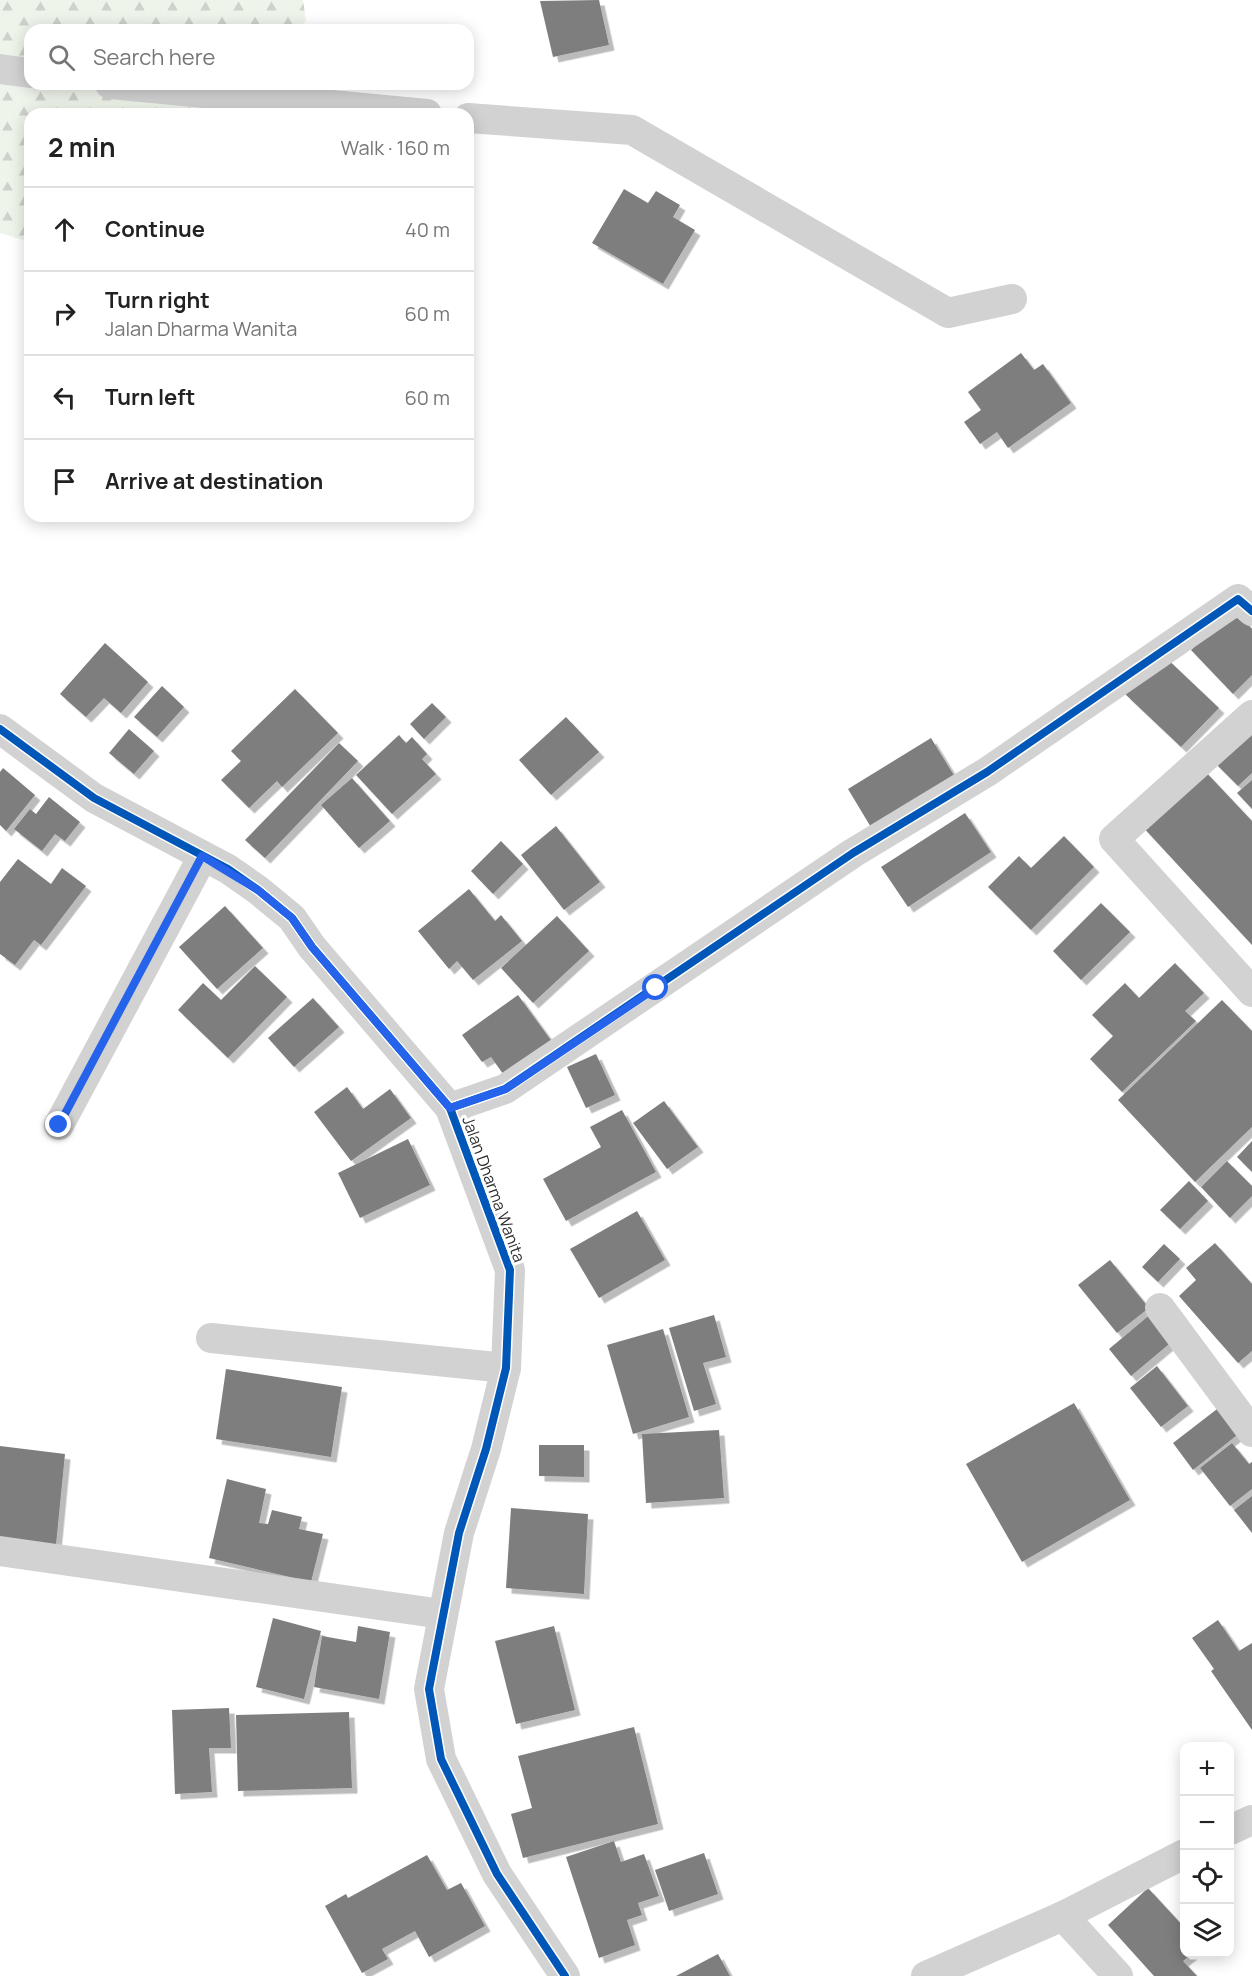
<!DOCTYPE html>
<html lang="en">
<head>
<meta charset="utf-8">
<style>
  body { margin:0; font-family:Manrope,sans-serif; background:#f6f6f6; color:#222 }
  .controls { position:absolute; right:18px; bottom:18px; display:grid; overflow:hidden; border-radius:12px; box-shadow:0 3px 15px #0003 }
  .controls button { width:54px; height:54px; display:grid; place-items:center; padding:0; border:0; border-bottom:2px solid #e0e0e0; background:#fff; color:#222; font:30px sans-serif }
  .stop { position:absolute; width:18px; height:18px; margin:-14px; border:4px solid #2563eb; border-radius:50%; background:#fff }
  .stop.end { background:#2563eb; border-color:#fff; box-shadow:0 2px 6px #0008 }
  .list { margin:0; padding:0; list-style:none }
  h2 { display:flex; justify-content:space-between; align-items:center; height:78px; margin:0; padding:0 24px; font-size:26px }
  h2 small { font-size:20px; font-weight:400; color:#767676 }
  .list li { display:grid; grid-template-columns:39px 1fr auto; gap:18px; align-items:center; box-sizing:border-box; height:84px; padding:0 24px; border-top:2px solid #e0e0e0 }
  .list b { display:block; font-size:22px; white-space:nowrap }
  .list p { margin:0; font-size:20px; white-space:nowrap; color:#767676 }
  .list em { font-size:20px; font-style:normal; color:#767676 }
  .icon { flex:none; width:33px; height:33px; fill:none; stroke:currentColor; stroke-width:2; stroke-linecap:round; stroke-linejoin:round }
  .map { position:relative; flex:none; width:1252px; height:1976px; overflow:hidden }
  .search { position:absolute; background:#fff; box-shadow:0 3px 15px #0003; left:24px; top:24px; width:450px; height:66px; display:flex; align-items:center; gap:15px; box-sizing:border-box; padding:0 21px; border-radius:18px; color:#767676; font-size:22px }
  .panel { position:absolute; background:#fff; box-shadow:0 3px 15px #0003; left:24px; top:108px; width:450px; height:414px; border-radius:18px }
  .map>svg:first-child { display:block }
  .forest { fill:url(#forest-firs) }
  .building { fill:#7e7e7e; filter:url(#shadow) }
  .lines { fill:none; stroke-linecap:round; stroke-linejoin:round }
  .minor { stroke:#d2d2d2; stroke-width:30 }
  .cycleway-casing { stroke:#fff; stroke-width:11 }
  .cycleway { stroke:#0057b8; stroke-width:8 }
  .route { stroke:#2563eb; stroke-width:8 }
  .labels { text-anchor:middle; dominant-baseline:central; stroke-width:6; stroke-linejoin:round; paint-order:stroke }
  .street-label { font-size:16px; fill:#2d2d2d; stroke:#fff }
</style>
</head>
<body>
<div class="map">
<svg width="1252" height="1976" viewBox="0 0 1252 1976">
  <defs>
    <pattern id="forest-firs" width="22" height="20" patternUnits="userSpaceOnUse" patternTransform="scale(1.5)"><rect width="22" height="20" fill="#eff4eb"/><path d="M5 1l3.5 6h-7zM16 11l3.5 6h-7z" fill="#cdd2ca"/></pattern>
    <filter id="shadow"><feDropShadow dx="5.5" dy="5.5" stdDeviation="0" flood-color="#0004"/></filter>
  </defs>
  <rect width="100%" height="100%" fill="#fff"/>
  <polygon class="forest" points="0,0 303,0 306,21 297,30 30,30 30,84 243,84 217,114 30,114 30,242 0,233"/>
  <g class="building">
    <polygon points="599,0 609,45 553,57 540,1"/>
    <polygon points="624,189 648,203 656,191 680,205 673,217 695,230 663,284 592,243"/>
    <polygon points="1021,353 1034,370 1043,364 1071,403 1008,448 997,432 980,444 964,422 981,410 968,392"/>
    <polygon points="1234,609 1252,629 1252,675 1233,694 1191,650"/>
    <polygon points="105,643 148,682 121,713 104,698 86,717 60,694"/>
    <polygon points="1162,654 1219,708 1181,747 1125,694"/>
    <polygon points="162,686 184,707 157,737 134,717"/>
    <polygon points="295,689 338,733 282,787 277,781 249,808 221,780 241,761 231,751"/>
    <polygon points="432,703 446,717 424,739 410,724"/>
    <polygon points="566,717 599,752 551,795 519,760"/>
    <polygon points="1252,722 1252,773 1238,786 1213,761"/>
    <polygon points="129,729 154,751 134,774 109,753"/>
    <polygon points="399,735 406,743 412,737 427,754 422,759 436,774 392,814 356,775"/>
    <polygon points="931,738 955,777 872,829 848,789"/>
    <polygon points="339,743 358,761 265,858 245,840"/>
    <polygon points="1201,767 1252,821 1252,945 1140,824"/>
    <polygon points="3,768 35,795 6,831 0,825 0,772"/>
    <polygon points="352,778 390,821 359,848 321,805"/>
    <polygon points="1252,780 1252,809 1237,793"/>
    <polygon points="49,797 80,822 65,841 55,834 42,851 14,829 30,809 36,814"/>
    <polygon points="965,813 991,852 908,907 881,867"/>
    <polygon points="556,826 600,882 564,910 521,855"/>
    <polygon points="1064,836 1094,867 1031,930 988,887 1019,856 1031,868"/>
    <polygon points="501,841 523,864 493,894 471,871"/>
    <polygon points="18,859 51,884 62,868 86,886 41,945 34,940 15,965 0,954 0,882"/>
    <polygon points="469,889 495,921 501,915 522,941 473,980 457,961 449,969 418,931"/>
    <polygon points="1101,903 1130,932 1081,980 1053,951"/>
    <polygon points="225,906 263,948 217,989 179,947"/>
    <polygon points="557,916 589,951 533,1003 501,968"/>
    <polygon points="1175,963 1204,993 1185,1011 1196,1021 1122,1092 1090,1059 1113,1036 1092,1015 1125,983 1139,998"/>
    <polygon points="255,966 287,997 228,1058 178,1010 203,983 221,1000"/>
    <polygon points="518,995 553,1043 506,1078 491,1057 482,1062 462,1035"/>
    <polygon points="313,998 339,1027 294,1067 268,1038"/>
    <polygon points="1222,1000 1252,1031 1252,1127 1195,1182 1118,1100"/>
    <polygon points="596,1054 615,1095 586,1108 567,1067"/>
    <polygon points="347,1087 363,1109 390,1089 411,1118 351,1161 314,1112"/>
    <polygon points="664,1101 698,1147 667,1169 633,1123"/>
    <polygon points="622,1110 656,1172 566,1221 543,1179 601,1147 590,1127"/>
    <polygon points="408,1139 430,1185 360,1218 338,1173"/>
    <polygon points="1252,1141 1252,1172 1237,1157"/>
    <polygon points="1227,1161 1252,1186 1252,1196 1230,1218 1201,1187"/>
    <polygon points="1189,1181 1208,1201 1180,1229 1160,1210"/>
    <polygon points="637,1211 665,1260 599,1298 570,1249"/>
    <polygon points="1215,1243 1252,1284 1252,1351 1238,1363 1179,1296 1196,1280 1186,1268"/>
    <polygon points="1164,1244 1180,1259 1158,1282 1142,1267"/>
    <polygon points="1110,1260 1149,1308 1117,1333 1078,1285"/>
    <polygon points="1152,1313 1174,1340 1131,1376 1109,1349"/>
    <polygon points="714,1315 726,1357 703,1363 716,1404 694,1411 669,1328"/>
    <polygon points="663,1329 689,1417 633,1434 607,1345"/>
    <polygon points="1157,1366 1188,1406 1161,1427 1130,1388"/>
    <polygon points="226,1369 342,1387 331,1457 216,1439"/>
    <polygon points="1074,1403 1130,1500 1022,1562 966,1464"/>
    <polygon points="1221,1406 1241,1432 1193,1470 1173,1443"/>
    <polygon points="719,1430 724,1498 646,1503 642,1434"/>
    <polygon points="1232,1443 1249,1464 1252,1462 1252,1489 1230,1506 1200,1468"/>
    <polygon points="539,1445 584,1445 584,1477 539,1476"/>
    <polygon points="0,1446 65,1454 56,1545 0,1539"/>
    <polygon points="227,1479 266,1489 259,1523 268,1524 272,1510 302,1517 299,1529 323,1534 311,1582 209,1558"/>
    <polygon points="1252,1496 1252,1533 1234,1510"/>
    <polygon points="511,1508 588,1514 584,1594 506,1588"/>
    <polygon points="273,1618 321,1631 304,1699 256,1687"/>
    <polygon points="1218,1620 1239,1651 1252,1643 1252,1730 1211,1671 1214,1669 1192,1638"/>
    <polygon points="358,1626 390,1632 379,1699 314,1687 322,1636 356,1642"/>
    <polygon points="554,1626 575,1710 516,1724 495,1641"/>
    <polygon points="229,1708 231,1748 209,1748 212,1792 175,1794 172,1710"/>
    <polygon points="349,1712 352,1788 238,1791 236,1715"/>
    <polygon points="634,1727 658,1824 523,1858 511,1814 532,1808 518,1756"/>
    <polygon points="614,1841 621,1862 644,1854 659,1896 638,1903 642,1915 627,1920 635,1945 599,1958 566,1857"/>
    <polygon points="704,1853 718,1894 669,1911 655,1870"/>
    <polygon points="427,1855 447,1890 461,1883 485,1926 429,1957 415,1931 382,1949 388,1959 362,1973 325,1906 346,1894 348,1898"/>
    <polygon points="1148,1888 1184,1927 1184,1954 1192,1954 1183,1961 1197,1976 1154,1976 1108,1925"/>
    <polygon points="718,1954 730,1976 676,1976"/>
  </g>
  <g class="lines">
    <g class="minor">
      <polyline points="0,69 30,73"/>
      <polyline points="110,84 427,114"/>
      <polyline points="468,118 632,130 948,313 1012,299"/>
      <polyline points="1252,715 1114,839 1252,992"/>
      <polyline points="0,729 94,798 228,869 258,890 292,918 312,947 450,1108 510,1270 506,1368 486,1449 459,1533 429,1689 441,1759 497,1874 565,1976"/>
      <polyline points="450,1108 505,1089 853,853 987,772 1238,599 1252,611"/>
      <polyline points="59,1125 203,856"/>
      <polyline points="1160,1308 1252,1432"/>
      <polyline points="211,1338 506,1368"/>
      <polyline points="0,1551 442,1614"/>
      <polyline points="1230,1830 1252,1820"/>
      <polyline points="1063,1916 1118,1976"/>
      <polyline points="926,1976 1063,1916 1184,1854"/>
    </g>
    <g class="cycleway-casing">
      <g id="cycleway">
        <polyline points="0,729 94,798 228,869 258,890 292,918 312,947 450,1108 510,1270 506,1368 486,1449 459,1533 429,1689 441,1759 497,1874 565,1976"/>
        <polyline points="450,1108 505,1089 853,853 987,772 1238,599 1252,611"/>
      </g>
    </g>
    <use href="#cycleway" class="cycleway"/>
  </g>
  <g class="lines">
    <polyline class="route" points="59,1125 202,856 258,890 292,918 312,947 450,1108 506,1089 656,988"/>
  </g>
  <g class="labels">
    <g class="street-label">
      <text transform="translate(494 1189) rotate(70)">Jalan Dharma Wanita</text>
    </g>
  </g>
</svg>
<div class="controls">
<button>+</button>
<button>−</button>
<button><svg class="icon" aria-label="locate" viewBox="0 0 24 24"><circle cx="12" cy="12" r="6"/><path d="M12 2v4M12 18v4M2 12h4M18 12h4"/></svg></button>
<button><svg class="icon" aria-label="layers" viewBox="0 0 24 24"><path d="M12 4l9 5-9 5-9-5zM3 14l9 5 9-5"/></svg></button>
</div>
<div class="stop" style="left:656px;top:988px"></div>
<div class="stop end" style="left:59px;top:1125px"></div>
<div class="search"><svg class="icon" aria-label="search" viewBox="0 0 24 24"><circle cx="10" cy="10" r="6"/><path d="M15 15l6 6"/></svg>Search here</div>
<section class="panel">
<h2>2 min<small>Walk · 160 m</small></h2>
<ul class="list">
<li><svg class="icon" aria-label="ahead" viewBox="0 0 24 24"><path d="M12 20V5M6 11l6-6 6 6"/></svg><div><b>Continue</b></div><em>40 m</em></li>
<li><svg class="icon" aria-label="right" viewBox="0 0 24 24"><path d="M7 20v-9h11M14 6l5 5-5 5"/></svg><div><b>Turn right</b><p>Jalan Dharma Wanita</p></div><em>60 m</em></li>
<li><svg class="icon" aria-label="left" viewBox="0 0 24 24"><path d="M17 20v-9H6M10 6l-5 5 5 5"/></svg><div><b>Turn left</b></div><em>60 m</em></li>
<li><svg class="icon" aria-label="arrive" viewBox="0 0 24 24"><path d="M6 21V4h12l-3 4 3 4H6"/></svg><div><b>Arrive at destination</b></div></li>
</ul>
</section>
</div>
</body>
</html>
